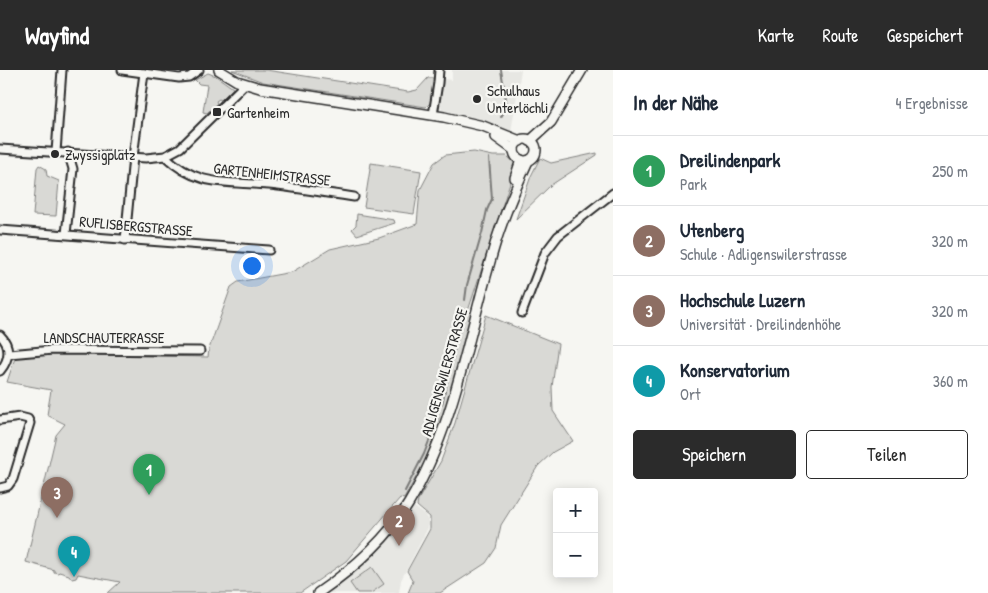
<!DOCTYPE html>
<html lang="de">
<head>
<meta charset="utf-8">
<style>
  body { margin:0; font-family:"Patrick Hand",sans-serif; background:#f6f6f7; color:#1f2937 }
  .controls { position:absolute; right:15px; bottom:15px; display:grid; overflow:hidden; border-radius:5px; box-shadow:0 2px 12px #0003 }
  .controls button { width:45px; height:45px; display:grid; place-items:center; padding:0; border:0; border-bottom:1px solid #e0e1e3; background:#fff; color:#1f2937; font:25px sans-serif }
  .you { position:absolute; left:251px; top:195px; width:18px; height:18px; margin:-12px; border:4px solid #fff; border-radius:50%; background:#1a73e8; box-shadow:0 0 0 8px #1a73e833 }
  .badge { display:grid; place-items:center; width:32px; height:32px; border-radius:50%; background:#2b2b2b; color:#fff; font-size:16px; font-weight:700 }
  .pin { position:absolute; translate:-50% -41px; filter:drop-shadow(0 1px 2px #0008) }
  .pin::after { content:''; position:absolute; top:26px; width:18px; height:15px; background:inherit; clip-path:polygon(0 0,100% 0,50% 100%) }
  .list { margin:0; padding:0; list-style:none }
  h2 { display:flex; justify-content:space-between; align-items:center; height:65px; margin:0; padding:0 20px; font-size:21px }
  h2 small { font-size:16px; font-weight:400; color:#747a83 }
  .list li { display:grid; grid-template-columns:32px 1fr auto; gap:15px; align-items:center; box-sizing:border-box; height:70px; padding:0 20px; border-top:1px solid #e0e1e3 }
  .list b { display:block; font-size:19px; white-space:nowrap }
  .list p { margin:0; font-size:16px; white-space:nowrap; color:#747a83 }
  .list em { font-size:16px; font-style:normal; color:#747a83 }
  .actions { display:flex; gap:10px; padding:15px 20px }
  .actions a { flex:1; padding:11px 0; border:1px solid #2b2b2b; border-radius:5px; text-align:center; font-size:18px; color:#2b2b2b }
  .actions .main { background:#2b2b2b; color:#fff }
  .map { position:relative; flex:none; width:613px; height:523px; overflow:hidden }
  header { display:flex; align-items:center; gap:30px; box-sizing:border-box; height:70px; padding:0 25px; background:#2b2b2b; color:#fff }
  header strong { font-size:24px }
  nav { display:flex; gap:28px; margin-inline-start:auto; font-size:18px }
  main { display:flex }
  aside { flex:1; background:#fff }
  .map>svg:first-child { display:block }
  .built { fill:#e7e7e3 }
  .green { fill:#d9d9d5; stroke:#828280 }
  .lines { fill:none; stroke-linecap:round; stroke-linejoin:round }
  .stream { stroke:#7a7a78; stroke-width:2 }
  .minor-casing { stroke:#2b2b2b; stroke-width:11 }
  .tertiary-casing { stroke:#2b2b2b; stroke-width:12 }
  .secondary-casing { stroke:#2b2b2b; stroke-width:12 }
  .minor { stroke:#f6f6f2; stroke-width:7 }
  .tertiary { stroke:#f6f6f2; stroke-width:9 }
  .secondary { stroke:#f6f6f2; stroke-width:9 }
  .poi-dot { fill:#2b2b2b; stroke:#f6f6f2; stroke-width:2 }
  .labels { text-anchor:middle; dominant-baseline:central; stroke-width:4.5; stroke-linejoin:round; paint-order:stroke }
  .poi-label { font-size:15px; fill:#2b2b2b; stroke:#f6f6f2; text-anchor:start }
  .street-label { font-size:15px; fill:#2b2b2b; stroke:#f6f6f2 }
</style>
</head>
<body>
<header>
<strong>Wayfind</strong>
<nav><a>Karte</a><a>Route</a><a>Gespeichert</a></nav>
</header>
<main>
<div class="map">
<svg width="613" height="523" viewBox="0 0 613 523">
  <rect width="100%" height="100%" fill="#f6f6f2"/>
  <filter id="ink" filterUnits="userSpaceOnUse"><feTurbulence type="fractalNoise" baseFrequency=".02" numOctaves="2"/><feDisplacementMap in="SourceGraphic" scale="10" xChannelSelector="R" yChannelSelector="G"/><feConvolveMatrix kernelMatrix="1 2 1 2 8 2 1 2 1" color-interpolation-filters="sRGB"/></filter>
  <g filter="url(#ink)">
    <g class="built">
      <polygon points="452,0 521,0 511,62 476,48 442,40 439,32 442,9 452,10"/>
      <polygon points="413,436 424,444 428,450 428,458 401,510 399,523 327,523 365,492 395,461"/>
    </g>
    <g class="green">
      <polygon points="232,0 266,0 408,22 417,20 428,8 434,8 430,33 426,37 263,12"/>
      <polygon points="208,3 216,6 233,18 221,30 219,29 216,31 217,33 207,43 203,42 207,15 199,14 195,10"/>
      <polygon points="474,82 493,86 507,86 516,94 468,241 471,244 457,302 440,355 426,389 404,429 400,428 346,491 300,523 108,523 120,512 78,504 76,508 72,509 69,505 59,502 58,503 54,502 54,500 26,492 56,365 65,354 47,345 51,320 7,312 16,285 50,284 208,287 209,279 231,217 238,212 292,202 330,179 379,168 417,154 420,120 434,93 445,85"/>
      <polygon points="597,83 597,85 551,115 516,149 531,106 540,88 551,93"/>
      <polygon points="371,93 421,101 414,144 364,137"/>
      <polygon points="39,95 46,99 47,106 59,111 56,146 33,145 37,98"/>
      <polygon points="357,144 394,150 395,153 357,165 352,159 356,155"/>
      <polygon points="486,245 558,274 552,317 553,341 573,371 553,382 538,396 501,455 496,478 486,493 440,523 408,523 413,511 407,501 430,459 430,447 417,436 418,430 441,391 455,353"/>
      <polygon points="372,497 384,514 371,523 357,523 350,513"/>
    </g>
    <g class="lines">
      <g class="stream">
        <polyline points="501,47 507,36 501,0"/>
        <polyline points="465,230 467,215 482,163 487,140 492,129 489,88"/>
        <polyline points="442,334 463,241"/>
        <polyline points="405,421 424,384 438,348"/>
      </g>
      <g class="minor-casing">
        <g id="minor">
          <polyline points="122,0 179,8 189,7 199,0"/>
          <polyline points="433,45 438,13 439,0"/>
          <polyline points="0,79 146,88 165,86 180,78 245,14"/>
          <polyline points="56,82 62,0"/>
          <path d="M165 86C198 118 227 111 269 115 297 118 326 123 354 127"/>
          <polyline points="0,160 269,180"/>
          <polyline points="66,164 73,99 68,82"/>
          <polyline points="125,170 133,87 144,3"/>
          <polyline points="522,243 545,183 558,166 613,123"/>
          <path d="M0 265C11 276 10 289 0 301"/>
          <polyline points="9,284 53,280 200,281"/>
          <polyline points="0,350 20,347 28,349 30,353 13,409 8,416 0,418"/>
        </g>
      </g>
      <g class="tertiary-casing">
        <g id="tertiary">
          <polyline points="219,0 237,11 260,18 444,47 483,56 520,71"/>
          <polyline points="496,67 514,80"/>
        </g>
      </g>
      <g class="secondary-casing">
        <g id="secondary">
          <circle cx="525" cy="80" r="11"/>
          <polyline points="530,71 551,52 582,0"/>
          <polyline points="515,108 521,90"/>
          <path d="M318 523C353 499 387 469 409 433 457 352 469 257 497 168 505 143 517 115 528 91"/>
        </g>
      </g>
      <use href="#minor" class="minor"/>
      <use href="#tertiary" class="tertiary"/>
      <use href="#secondary" class="secondary"/>
    </g>
  </g>
  <g class="poi-dot">
    <circle cx="477" cy="29" r="5"/>
    <rect x="212" y="37" width="10" height="10" rx="2.5"/>
    <circle cx="55" cy="84" r="5"/>
  </g>
  <g class="labels">
    <g class="poi-label">
      <text x="487" y="20">Schulhaus<tspan x="487" dy="17">Unterlöchli</tspan></text>
      <text x="227" y="42">Gartenheim</text>
      <text x="65" y="84">Zwyssigplatz</text>
    </g>
    <g class="street-label">
      <text transform="translate(272 104) rotate(6)">GARTENHEIMSTRASSE</text>
      <text transform="translate(136 156) rotate(5)">RUFLISBERGSTRASSE</text>
      <text x="104" y="267">LANDSCHAUTERRASSE</text>
      <text transform="translate(444 302) rotate(-74)">ADLIGENSWILERSTRASSE</text>
    </g>
  </g>
</svg>
<div class="controls">
<button>+</button>
<button>−</button>
</div>
<div class="you"></div>
<div class="pin badge" style="left:149px;top:425px;background:#2e9e5b">1</div>
<div class="pin badge" style="left:399px;top:476px;background:#8d6e63">2</div>
<div class="pin badge" style="left:57px;top:448px;background:#8d6e63">3</div>
<div class="pin badge" style="left:74px;top:507px;background:#0f9aa8">4</div>
</div>
<aside>
<h2>In der Nähe<small>4 Ergebnisse</small></h2>
<ul class="list">
<li><span class="badge" style="background:#2e9e5b">1</span><div><b>Dreilindenpark</b><p>Park</p></div><em>250 m</em></li>
<li><span class="badge" style="background:#8d6e63">2</span><div><b>Utenberg</b><p>Schule · Adligenswilerstrasse</p></div><em>320 m</em></li>
<li><span class="badge" style="background:#8d6e63">3</span><div><b>Hochschule Luzern</b><p>Universität · Dreilindenhöhe</p></div><em>320 m</em></li>
<li><span class="badge" style="background:#0f9aa8">4</span><div><b>Konservatorium</b><p>Ort</p></div><em>360 m</em></li>
</ul>
<div class="actions"><a class="main">Speichern</a><a>Teilen</a></div>
</aside>
</main>
</body>
</html>
